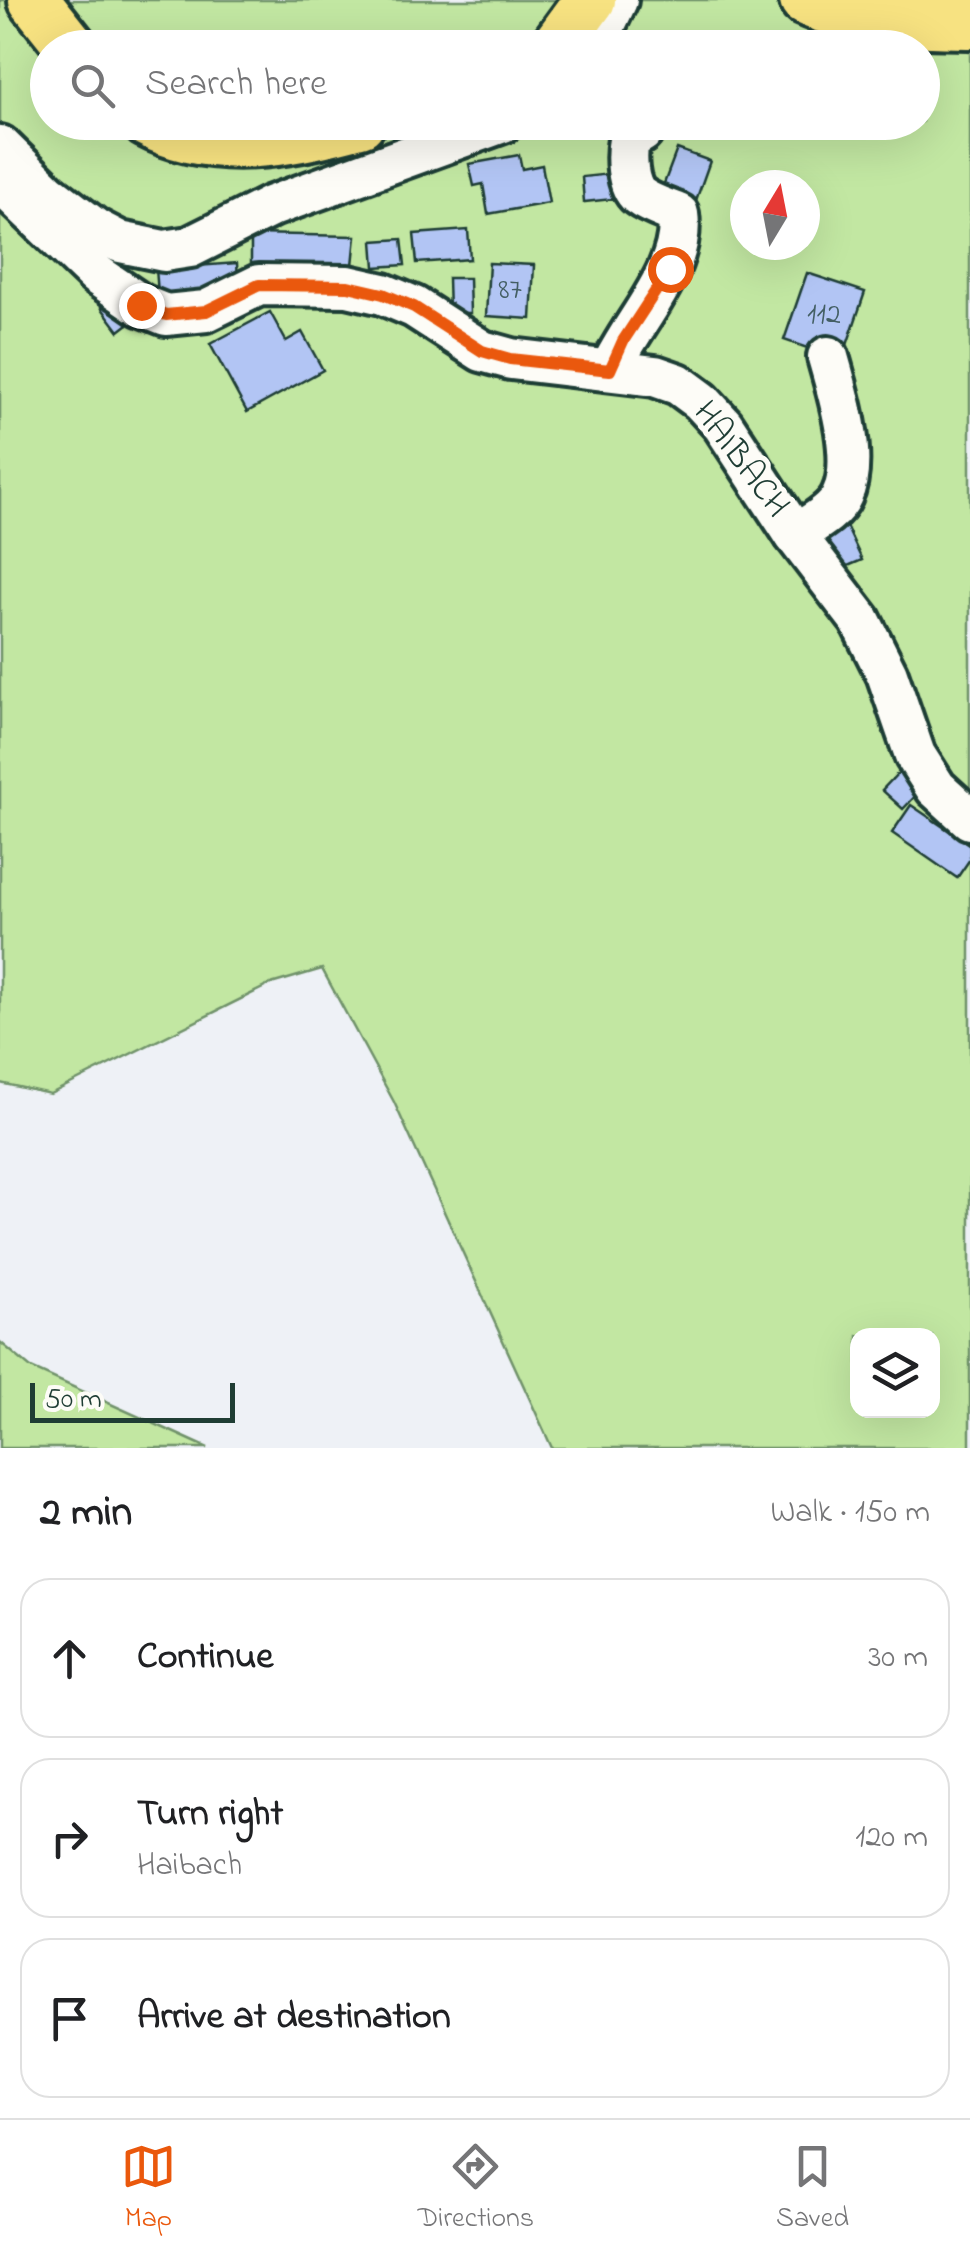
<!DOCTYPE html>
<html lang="en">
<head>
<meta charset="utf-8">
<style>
  body { margin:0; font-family:"Indie Flower",sans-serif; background:#f2f2f2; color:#202124 }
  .controls { position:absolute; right:30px; bottom:30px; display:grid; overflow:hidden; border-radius:20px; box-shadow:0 10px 40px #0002 }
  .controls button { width:90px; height:90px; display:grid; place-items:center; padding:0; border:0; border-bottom:2px solid #e0e0e0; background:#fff; color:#202124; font:50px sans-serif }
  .compass { position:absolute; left:730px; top:170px; width:90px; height:90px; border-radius:50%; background:#fff; box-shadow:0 10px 40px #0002; rotate:10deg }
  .scale { position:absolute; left:30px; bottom:25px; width:205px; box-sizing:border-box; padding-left:10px; border:5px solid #1f3d34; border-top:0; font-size:28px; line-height:35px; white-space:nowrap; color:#1f3d34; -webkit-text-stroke:8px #fdfcf7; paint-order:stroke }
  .stop { position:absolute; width:30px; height:30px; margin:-22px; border:8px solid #ea580c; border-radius:50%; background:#fff }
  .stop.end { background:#ea580c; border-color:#fff; box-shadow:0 2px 10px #0008 }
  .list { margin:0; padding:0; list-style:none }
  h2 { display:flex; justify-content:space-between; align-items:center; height:130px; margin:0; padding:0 40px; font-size:42px }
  h2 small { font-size:32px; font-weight:400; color:#757577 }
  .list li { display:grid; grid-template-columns:65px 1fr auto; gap:30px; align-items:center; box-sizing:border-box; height:160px; margin:0 20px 20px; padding:0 20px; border:2px solid #e0e0e0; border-radius:30px }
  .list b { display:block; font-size:38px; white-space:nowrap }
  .list p { margin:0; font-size:32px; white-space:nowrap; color:#757577 }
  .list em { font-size:32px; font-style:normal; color:#757577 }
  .icon { flex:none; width:55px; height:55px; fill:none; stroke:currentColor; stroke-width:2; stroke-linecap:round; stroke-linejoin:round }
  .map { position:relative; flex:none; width:970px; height:1448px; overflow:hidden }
  .search { position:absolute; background:#fff; box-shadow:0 10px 40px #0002; left:30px; right:30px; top:30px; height:110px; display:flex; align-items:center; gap:25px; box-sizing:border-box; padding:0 35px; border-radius:55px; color:#757577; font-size:38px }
  .sheet { height:670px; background:#fff }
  nav { display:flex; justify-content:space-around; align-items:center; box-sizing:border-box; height:140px; border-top:2px solid #e0e0e0; background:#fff; font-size:28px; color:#757577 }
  nav a { display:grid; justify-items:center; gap:5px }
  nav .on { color:#ea580c }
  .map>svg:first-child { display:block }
  .green { fill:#c2e7a2; stroke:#70926b; stroke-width:2.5; fill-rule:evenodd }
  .building { fill:#b2c5f4; stroke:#1f3d34; stroke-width:2.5 }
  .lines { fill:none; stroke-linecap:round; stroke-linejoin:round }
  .minor-casing { stroke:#1f3d34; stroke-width:48 }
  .major-casing { stroke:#1f3d34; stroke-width:58 }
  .minor { stroke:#fdfcf7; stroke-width:40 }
  .major { stroke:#f7e281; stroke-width:50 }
  .route { stroke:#ea580c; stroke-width:12 }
  .labels { text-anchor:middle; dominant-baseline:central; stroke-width:10; stroke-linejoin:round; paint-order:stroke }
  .number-label { font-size:30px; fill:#445f64 }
  .street-label { font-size:35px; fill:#1f3d34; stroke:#fdfcf7 }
</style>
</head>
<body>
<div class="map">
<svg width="970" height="1448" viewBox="0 0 970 1448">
  <rect width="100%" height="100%" fill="#eef1f6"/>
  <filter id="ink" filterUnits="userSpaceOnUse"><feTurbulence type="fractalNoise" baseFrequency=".01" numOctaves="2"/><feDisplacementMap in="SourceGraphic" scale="20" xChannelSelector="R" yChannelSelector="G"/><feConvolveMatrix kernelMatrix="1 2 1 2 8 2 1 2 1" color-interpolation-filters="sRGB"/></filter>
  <g filter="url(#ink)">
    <g class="green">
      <path d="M0 0H970V1448H552L394 1102 322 969 271 984 50 1094 0 1083ZM48 48H922V122H48ZM745 185H805V245H745ZM858 1336H932V1410H858Z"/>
      <polygon points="0,1342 31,1368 208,1448 0,1448"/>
    </g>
    <g class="building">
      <polygon points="603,122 642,122 642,123 606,133"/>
      <polygon points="677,149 710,161 693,209 659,197"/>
      <polygon points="519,155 522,169 542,165 549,203 488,214 483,184 474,186 469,164"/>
      <polygon points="610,174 613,199 584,202 582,177"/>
      <polygon points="468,230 470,259 417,263 414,234"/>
      <polygon points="251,234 356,236 352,275 251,282"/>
      <polygon points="402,239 405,265 375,267 373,241"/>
      <polygon points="237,263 238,280 222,280 223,292 159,305 156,269"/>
      <polygon points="489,263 534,265 531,319 486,316"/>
      <polygon points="807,273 865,292 842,360 784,340"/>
      <polygon points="448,278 469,278 470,313 449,313"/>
      <polygon points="114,297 132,321 119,331 101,307"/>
      <polygon points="270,312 286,341 302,332 323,370 247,412 210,344"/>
      <polygon points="841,515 862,560 836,571 816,527"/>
      <polygon points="900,771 921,790 903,809 882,790"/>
      <polygon points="911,805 970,845 970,859 957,878 892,833"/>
    </g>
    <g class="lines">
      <g class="minor-casing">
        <g id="minor">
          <polyline points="594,48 617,0"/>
          <polyline points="0,146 48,193 95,229 120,242 164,251 190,247 272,206 503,122"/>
          <polyline points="0,182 97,275 141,305 166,315 206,311 259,285 348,286 383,294 414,307 482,351 511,359 655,376 678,384 701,401 723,425 795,535 860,620 887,674 915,755 936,788 970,819"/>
          <path d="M610 370C632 321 686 269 678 214 666 209 649 204 639 196 626 185 626 155 629 140L642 132"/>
          <path d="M795 535C811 524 834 513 842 495 859 460 838 392 828 357"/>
        </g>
      </g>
      <g class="major-casing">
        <g id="major">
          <polyline points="34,0 72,48"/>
          <path d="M805 0C855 23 916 22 970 23"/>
          <polyline points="555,48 590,0"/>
          <path d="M148 122C214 157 292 141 360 122"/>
        </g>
      </g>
      <use href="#minor" class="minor"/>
      <use href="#major" class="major"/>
    </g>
  </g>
  <g class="lines" filter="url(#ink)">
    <polyline class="route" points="141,305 166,315 206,311 259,285 348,286 383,294 414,307 482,351 510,359 610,370 623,341 670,269"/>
  </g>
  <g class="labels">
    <g class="number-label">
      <text x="510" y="291">87</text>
      <text x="824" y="316">112</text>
    </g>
    <g class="street-label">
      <text transform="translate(740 460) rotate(53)">HAIBACH</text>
    </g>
  </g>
</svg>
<div class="controls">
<button><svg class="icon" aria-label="layers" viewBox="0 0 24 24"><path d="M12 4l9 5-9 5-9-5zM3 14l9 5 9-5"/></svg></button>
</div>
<svg class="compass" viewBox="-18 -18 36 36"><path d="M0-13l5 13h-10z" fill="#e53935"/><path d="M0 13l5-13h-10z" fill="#757577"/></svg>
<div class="scale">50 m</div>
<div class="stop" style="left:670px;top:269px"></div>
<div class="stop end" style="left:141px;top:305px"></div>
<div class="search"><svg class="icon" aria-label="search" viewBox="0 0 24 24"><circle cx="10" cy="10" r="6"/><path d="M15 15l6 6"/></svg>Search here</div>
</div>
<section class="sheet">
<h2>2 min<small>Walk · 150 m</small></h2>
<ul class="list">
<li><svg class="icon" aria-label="ahead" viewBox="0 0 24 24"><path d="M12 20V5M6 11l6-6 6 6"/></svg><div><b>Continue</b></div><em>30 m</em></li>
<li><svg class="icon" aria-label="right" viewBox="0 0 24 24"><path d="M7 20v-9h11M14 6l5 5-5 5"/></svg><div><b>Turn right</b><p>Haibach</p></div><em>120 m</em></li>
<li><svg class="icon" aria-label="arrive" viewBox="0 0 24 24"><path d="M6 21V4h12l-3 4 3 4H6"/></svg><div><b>Arrive at destination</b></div></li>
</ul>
</section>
<nav>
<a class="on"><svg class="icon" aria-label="map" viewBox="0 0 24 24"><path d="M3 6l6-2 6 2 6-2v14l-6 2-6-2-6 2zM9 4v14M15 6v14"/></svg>Map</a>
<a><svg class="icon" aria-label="directions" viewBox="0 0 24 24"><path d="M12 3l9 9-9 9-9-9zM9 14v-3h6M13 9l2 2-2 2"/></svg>Directions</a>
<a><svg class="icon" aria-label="saved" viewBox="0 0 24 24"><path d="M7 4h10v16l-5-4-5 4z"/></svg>Saved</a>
</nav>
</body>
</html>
